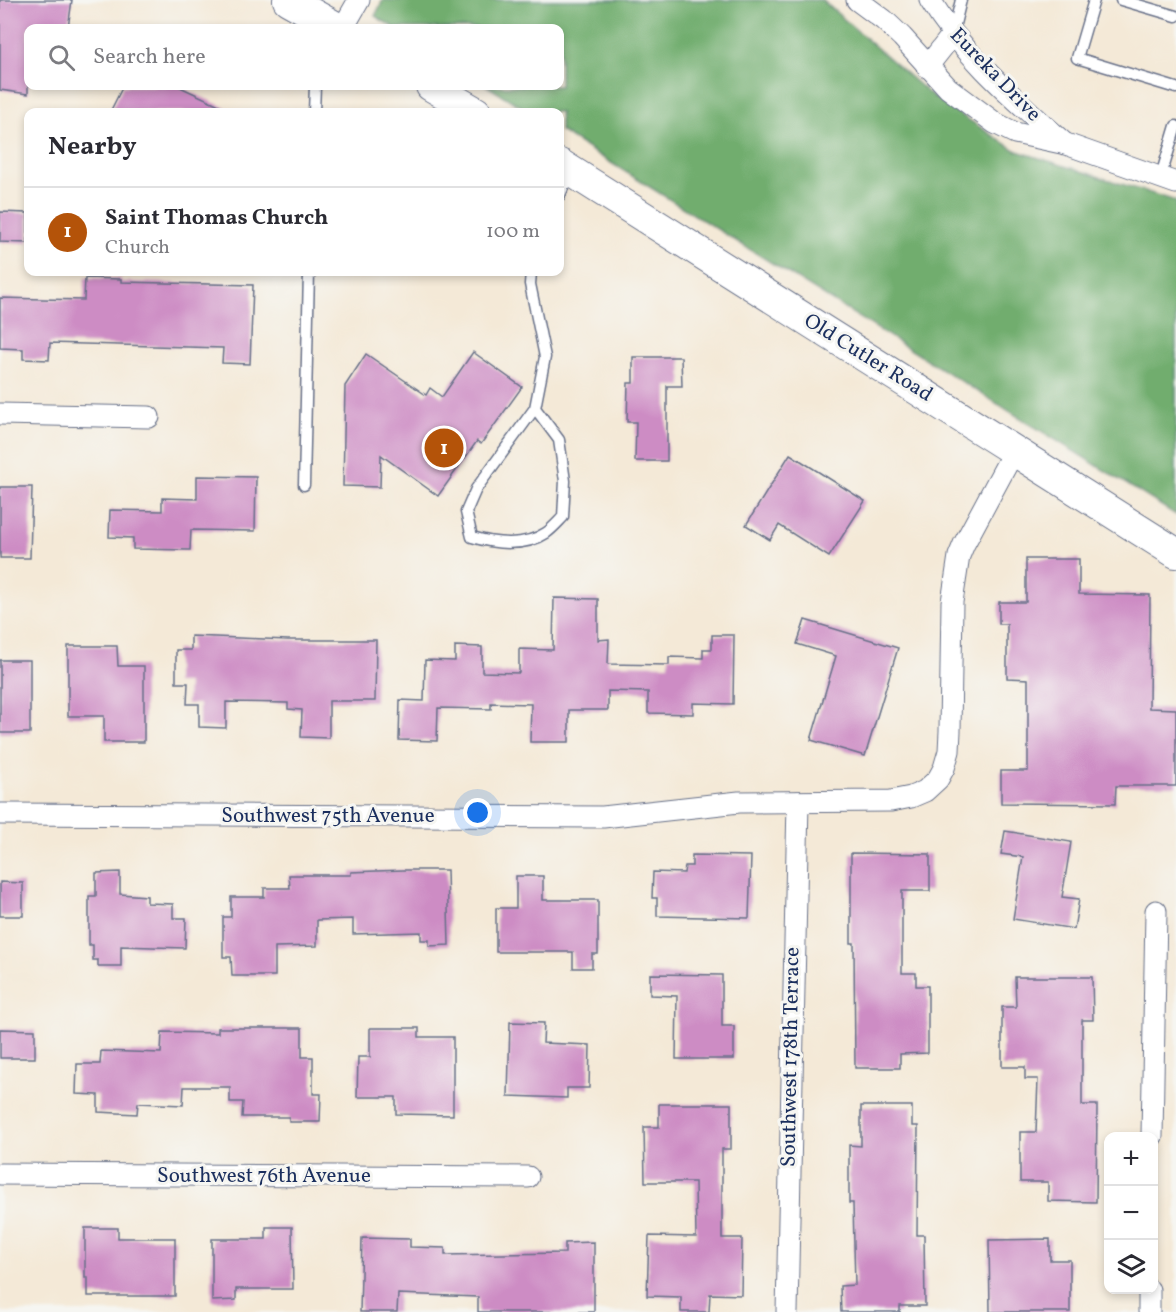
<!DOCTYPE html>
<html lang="en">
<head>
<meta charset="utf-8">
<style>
  body { margin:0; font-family:Vollkorn,serif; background:#f2f2f3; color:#2b2b33 }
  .controls { position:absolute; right:18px; bottom:18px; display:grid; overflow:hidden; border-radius:12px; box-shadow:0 3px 9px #0003 }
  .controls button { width:54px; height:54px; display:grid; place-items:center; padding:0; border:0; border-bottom:2px solid #e1e1e2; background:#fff; color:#2b2b33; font:30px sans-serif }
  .you { position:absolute; left:478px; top:813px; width:21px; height:21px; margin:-15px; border:4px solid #fff; border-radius:50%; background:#1a73e8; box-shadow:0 0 0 9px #1a73e833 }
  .badge { display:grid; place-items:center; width:39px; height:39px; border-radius:50%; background:#b45309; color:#fff; font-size:20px; font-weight:700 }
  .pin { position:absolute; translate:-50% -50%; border:3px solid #fff; box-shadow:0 2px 6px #0006 }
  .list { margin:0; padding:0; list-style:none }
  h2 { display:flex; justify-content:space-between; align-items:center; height:78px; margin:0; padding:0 24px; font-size:26px }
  h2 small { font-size:20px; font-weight:400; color:#7c7c81 }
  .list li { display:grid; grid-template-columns:39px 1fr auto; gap:18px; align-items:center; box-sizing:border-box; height:90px; padding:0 24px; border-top:2px solid #e1e1e2 }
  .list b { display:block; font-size:22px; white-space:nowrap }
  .list p { margin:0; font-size:20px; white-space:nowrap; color:#7c7c81 }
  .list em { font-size:20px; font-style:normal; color:#7c7c81 }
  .icon { flex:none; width:33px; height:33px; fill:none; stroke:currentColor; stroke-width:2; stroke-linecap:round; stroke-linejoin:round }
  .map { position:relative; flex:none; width:1176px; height:1312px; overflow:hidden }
  .search { position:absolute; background:#fff; box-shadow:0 3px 9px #0003; left:24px; top:24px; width:540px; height:66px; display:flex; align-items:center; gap:15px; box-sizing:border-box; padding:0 21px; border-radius:12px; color:#7c7c81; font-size:22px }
  .panel { position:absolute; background:#fff; box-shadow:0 3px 9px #0003; left:24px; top:108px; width:540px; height:168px; border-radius:12px }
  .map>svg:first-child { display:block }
  .forest { fill:#71ad6e; stroke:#466e66; stroke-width:1.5 }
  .building { fill:#cd8cc4 }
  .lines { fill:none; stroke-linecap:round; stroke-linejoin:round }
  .service-casing { stroke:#677088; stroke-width:13 }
  .minor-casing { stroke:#677088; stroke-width:23 }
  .secondary-casing { stroke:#677088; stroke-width:32 }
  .service { stroke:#fff; stroke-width:10 }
  .minor { stroke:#fff; stroke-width:21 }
  .secondary { stroke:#fff; stroke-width:30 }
  .labels { text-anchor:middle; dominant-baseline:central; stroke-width:6; stroke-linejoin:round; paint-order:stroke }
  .street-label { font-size:21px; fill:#1b2f5e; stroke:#f6f6f2 }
</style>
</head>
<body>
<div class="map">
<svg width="1176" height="1312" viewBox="0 0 1176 1312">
  <rect width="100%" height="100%" fill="#f6f6f2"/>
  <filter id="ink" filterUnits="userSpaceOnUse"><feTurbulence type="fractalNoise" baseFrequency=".0167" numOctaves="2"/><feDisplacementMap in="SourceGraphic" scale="12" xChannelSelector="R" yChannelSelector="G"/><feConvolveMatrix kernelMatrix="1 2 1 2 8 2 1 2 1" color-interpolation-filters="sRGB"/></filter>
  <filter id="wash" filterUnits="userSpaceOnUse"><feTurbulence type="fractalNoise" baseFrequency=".008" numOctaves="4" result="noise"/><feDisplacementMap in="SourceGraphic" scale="24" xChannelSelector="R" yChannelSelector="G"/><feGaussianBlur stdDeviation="1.35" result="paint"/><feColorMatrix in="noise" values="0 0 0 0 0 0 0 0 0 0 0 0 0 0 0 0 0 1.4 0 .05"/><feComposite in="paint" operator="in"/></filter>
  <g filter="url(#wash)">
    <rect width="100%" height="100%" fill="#f4e9d7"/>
    <polygon class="forest" points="383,0 822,0 933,97 1017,151 1176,201 1176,515 560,131 560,112 530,112 487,86 560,86 560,28 395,28 375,16"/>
    <g id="blocks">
      <g class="building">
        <polygon points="0,0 72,0 68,28 28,28 28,94 0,90"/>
        <polygon points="123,86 178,86 234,112 110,112"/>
        <polygon points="0,212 28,213 28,243 0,242"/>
        <polygon points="85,278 121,279 121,282 253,285 250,364 222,363 223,348 50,343 49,360 23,359 23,349 0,348 0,298 84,300"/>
        <polygon points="473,352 522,387 481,444 477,441 438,496 381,455 380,487 343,486 345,386 366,354 426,395 430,388 442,397"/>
        <polygon points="633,357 681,357 682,386 667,386 667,461 635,461 636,422 627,422 628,383 633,383"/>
        <polygon points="790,454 865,501 829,557 779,525 770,540 746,525"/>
        <polygon points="197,476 256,477 255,531 191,530 190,550 133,549 133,538 109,537 110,510 162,511 162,498 197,499"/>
        <polygon points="0,487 32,487 30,558 0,558"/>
        <polygon points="1026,559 1079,559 1079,594 1150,595 1149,708 1176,709 1176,786 1116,786 1115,804 1001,803 1001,771 1028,771 1028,679 1007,678 1007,624 999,624 999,602 1026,602"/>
        <polygon points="554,598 598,599 598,640 609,639 608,664 669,665 669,657 703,658 703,649 712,649 712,635 734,635 733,704 693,703 693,714 648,713 648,692 608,691 608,710 569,710 569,742 530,742 531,704 491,703 491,709 438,708 437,741 399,740 400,700 424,701 425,660 455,661 455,646 482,647 482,672 519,673 519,649 553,650"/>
        <polygon points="805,620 898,648 865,756 811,740 836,656 797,644"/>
        <polygon points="191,636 288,640 376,640 375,701 329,701 329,738 301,737 302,710 288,709 288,703 226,702 226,728 199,727 199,704 187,704 188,683 176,683 176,650 191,650"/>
        <polygon points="68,646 117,646 118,666 144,666 144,742 104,742 104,716 68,716"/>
        <rect x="0" y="660" width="30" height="73"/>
        <polygon points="1005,831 1071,842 1062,897 1079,899 1074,929 1013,919 1023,857 1001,854"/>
        <polygon points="851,853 930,854 930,891 902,891 902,973 916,973 916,986 928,986 928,1053 900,1054 900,1068 855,1068 854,943 851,943"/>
        <polygon points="692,855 751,856 749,918 657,916 657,898 652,898 653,872 684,873 685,866 692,866"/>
        <polygon points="403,870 447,870 449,945 429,946 429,940 421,940 421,932 353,934 353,919 317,920 317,946 275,947 275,976 232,976 231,957 223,957 223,917 231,917 231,897 264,897 264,888 290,888 289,875 351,875 351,872"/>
        <polygon points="120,872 120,894 147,896 147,903 173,904 173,918 186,918 185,948 121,946 121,966 98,966 98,960 93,960 93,945 89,945 89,896 96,896 96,873"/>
        <polygon points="516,876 543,876 543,900 598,900 598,954 592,954 592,968 573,968 573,952 496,952 496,908 516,908"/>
        <polygon points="0,882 23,883 23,916 0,916"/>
        <polygon points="650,974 722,975 722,1026 734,1026 734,1059 676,1059 677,996 650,995"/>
        <polygon points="1015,977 1092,977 1093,1020 1082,1020 1082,1105 1097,1105 1096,1202 1048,1201 1048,1182 1020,1182 1020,1132 1036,1132 1038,1079 1025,1079 1025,1067 1002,1067 1002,1007 1016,1007"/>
        <polygon points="510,1022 544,1023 543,1043 590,1045 589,1088 567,1088 567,1098 508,1096"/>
        <polygon points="218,1028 302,1028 302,1057 313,1057 313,1094 321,1094 320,1122 289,1122 289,1117 242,1117 243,1102 230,1102 230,1087 184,1087 183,1105 138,1103 137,1114 98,1112 98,1095 76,1094 77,1064 100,1064 101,1051 161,1053 162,1032 218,1033"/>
        <polygon points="370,1028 419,1028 419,1037 453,1037 453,1115 396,1114 396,1097 357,1097 358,1057 370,1057"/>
        <polygon points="0,1029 35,1030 35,1058 0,1058"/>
        <polygon points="659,1104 731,1104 731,1149 722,1149 722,1238 742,1238 741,1295 710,1294 709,1312 681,1312 681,1297 647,1296 649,1236 696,1237 695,1182 645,1182 644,1127 659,1127"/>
        <polygon points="861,1106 912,1106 912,1126 918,1126 917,1235 924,1235 925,1306 900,1306 900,1312 841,1312 840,1286 855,1285 853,1203 849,1203 849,1145 861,1146"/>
        <polygon points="266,1227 292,1227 293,1289 236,1289 236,1300 212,1301 212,1239 266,1239"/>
        <polygon points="85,1228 118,1228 118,1238 175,1238 175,1296 88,1296 88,1278 85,1278"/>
        <polygon points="362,1238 410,1239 410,1247 445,1248 445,1255 565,1253 565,1243 594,1242 594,1312 478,1312 478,1297 398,1294 397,1312 360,1312"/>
        <polygon points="1050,1239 1050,1260 1070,1260 1070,1312 990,1312 989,1240"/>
      </g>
    </g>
  </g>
  <g filter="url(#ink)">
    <use href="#blocks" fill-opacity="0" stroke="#677088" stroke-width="1.5"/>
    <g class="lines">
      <g class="service-casing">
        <g id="service">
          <polyline points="1094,0 1077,58 1176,88"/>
          <polyline points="1121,0 1176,16"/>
          <polyline points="953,32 961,0"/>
          <polyline points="314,112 315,86"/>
          <polyline points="1160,179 1176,126"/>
          <polyline points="560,195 569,173"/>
          <path d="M531 272 530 284 545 357 535 408 476 489 466 512 472 537C495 544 525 547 546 533 552 529 558 522 563 517L565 481 559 440 535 408"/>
          <polyline points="304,485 309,272"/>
        </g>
      </g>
      <g class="minor-casing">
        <g id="minor">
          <polyline points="857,0 884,20 902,37 948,88 995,123 1015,133 1066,144 1176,183"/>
          <path d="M930 0C964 57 1016 100 1065 144"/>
          <polyline points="343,28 359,0"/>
          <polyline points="927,67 953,34"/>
          <polyline points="0,414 149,417"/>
          <polyline points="0,814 603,817 739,802 891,801 911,797 925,791 938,779 944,768 949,751 950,731 952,602 959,556 964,544 1014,451"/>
          <polyline points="1152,1136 1156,911"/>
          <polyline points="0,1174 528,1177"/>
          <polyline points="787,1312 798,802"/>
          <polyline points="1149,1312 1149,1290"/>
        </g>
      </g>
      <g class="secondary-casing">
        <g id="secondary">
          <polyline points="288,0 338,28"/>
          <polyline points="431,86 476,112"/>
          <polyline points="560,164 1176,553"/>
        </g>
      </g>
      <use href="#service" class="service"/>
      <use href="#minor" class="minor"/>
      <use href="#secondary" class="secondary"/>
    </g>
  </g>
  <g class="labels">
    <g class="street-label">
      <text transform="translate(995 75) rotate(46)">Eureka Drive</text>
      <text transform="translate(868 358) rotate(32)">Old Cutler Road</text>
      <text x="328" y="816">Southwest 75th Avenue</text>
      <text transform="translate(791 1057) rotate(-89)">Southwest 178th Terrace</text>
      <text x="264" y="1176">Southwest 76th Avenue</text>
    </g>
  </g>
</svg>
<div class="controls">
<button>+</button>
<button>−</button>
<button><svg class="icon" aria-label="layers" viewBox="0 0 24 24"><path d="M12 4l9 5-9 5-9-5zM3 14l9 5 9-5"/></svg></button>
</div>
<div class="you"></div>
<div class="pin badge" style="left:444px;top:448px">1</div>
<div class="search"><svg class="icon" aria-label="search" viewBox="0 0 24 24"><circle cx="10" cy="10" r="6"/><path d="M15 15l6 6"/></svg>Search here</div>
<section class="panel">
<h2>Nearby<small></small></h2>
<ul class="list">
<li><span class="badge">1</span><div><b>Saint Thomas Church</b><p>Church</p></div><em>100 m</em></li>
</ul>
</section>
</div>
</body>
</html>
